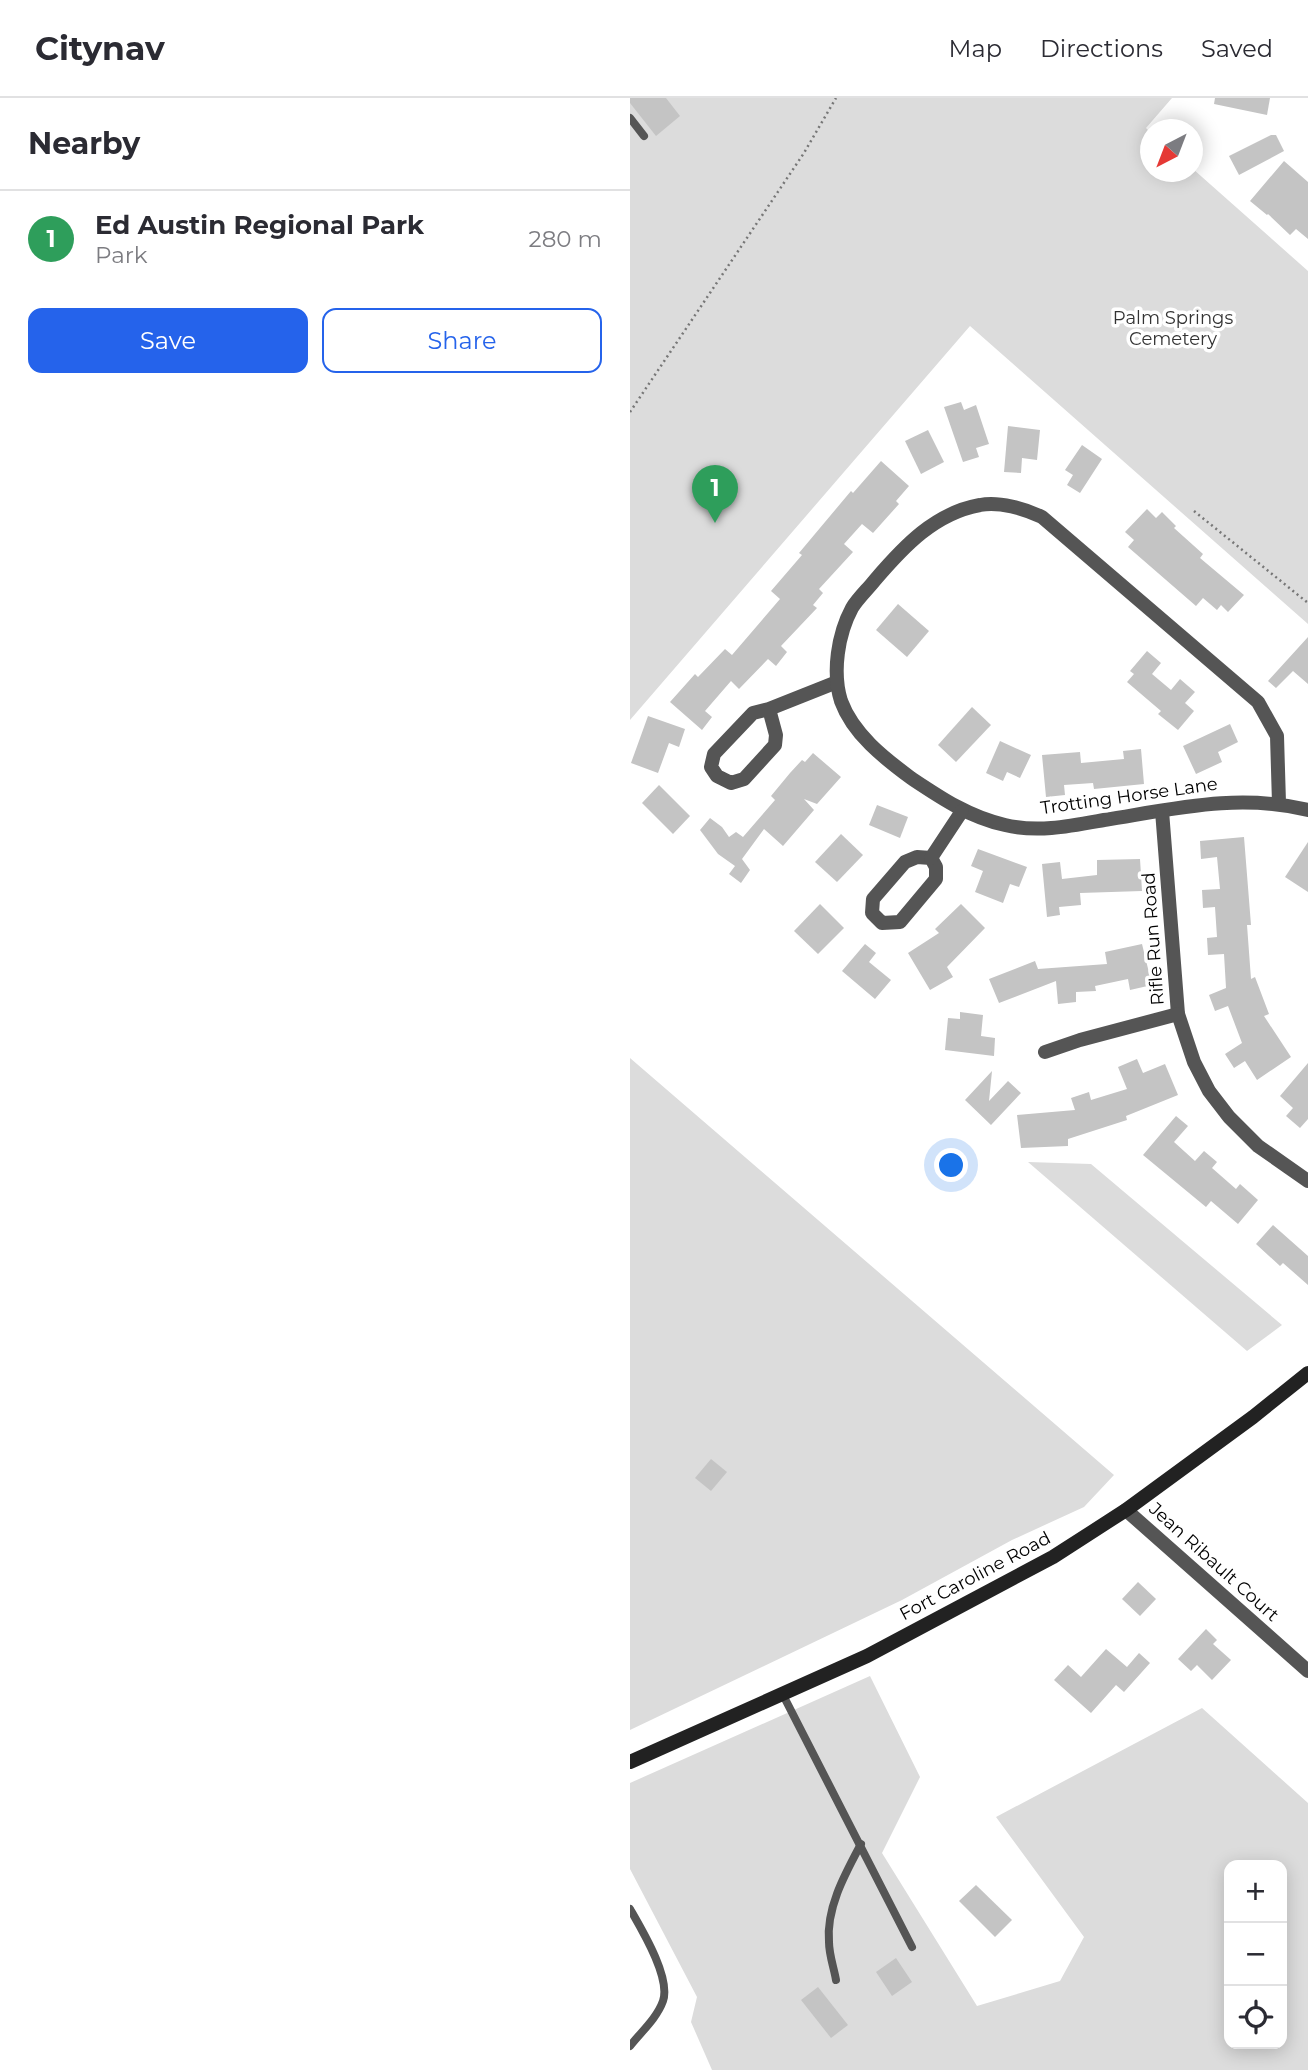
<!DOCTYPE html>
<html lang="en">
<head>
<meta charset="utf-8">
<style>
  body { margin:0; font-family:Montserrat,sans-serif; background:#f2f2f3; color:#2b2b33 }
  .controls { position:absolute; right:21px; bottom:21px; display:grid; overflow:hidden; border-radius:14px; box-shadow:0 4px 18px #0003 }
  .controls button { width:63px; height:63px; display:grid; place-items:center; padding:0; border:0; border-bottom:2px solid #e1e1e2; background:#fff; color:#2b2b33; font:35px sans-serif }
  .compass { position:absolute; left:510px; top:21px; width:63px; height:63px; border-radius:50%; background:#fff; box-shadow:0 4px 18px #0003; rotate:222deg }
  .you { position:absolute; left:322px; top:1068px; width:24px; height:24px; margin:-18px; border:5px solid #fff; border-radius:50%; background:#1a73e8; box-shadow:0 0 0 10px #1a73e833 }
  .badge { display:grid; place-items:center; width:46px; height:46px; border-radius:50%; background:#2563eb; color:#fff; font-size:23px; font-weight:700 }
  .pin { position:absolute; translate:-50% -58px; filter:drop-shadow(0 2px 4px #0008) }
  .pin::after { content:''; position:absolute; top:37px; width:24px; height:21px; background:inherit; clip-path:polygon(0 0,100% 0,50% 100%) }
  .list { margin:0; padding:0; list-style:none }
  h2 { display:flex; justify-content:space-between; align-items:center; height:91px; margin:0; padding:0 28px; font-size:30px }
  h2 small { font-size:23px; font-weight:400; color:#7c7c81 }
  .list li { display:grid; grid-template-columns:46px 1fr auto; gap:21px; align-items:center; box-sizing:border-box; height:98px; padding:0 28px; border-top:2px solid #e1e1e2 }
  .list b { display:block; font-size:26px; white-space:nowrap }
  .list p { margin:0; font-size:23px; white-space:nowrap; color:#7c7c81 }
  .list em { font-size:23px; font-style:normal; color:#7c7c81 }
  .actions { display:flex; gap:14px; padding:21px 28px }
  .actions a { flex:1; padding:16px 0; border:2px solid #2563eb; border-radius:14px; text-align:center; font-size:24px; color:#2563eb }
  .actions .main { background:#2563eb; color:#fff }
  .icon { flex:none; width:38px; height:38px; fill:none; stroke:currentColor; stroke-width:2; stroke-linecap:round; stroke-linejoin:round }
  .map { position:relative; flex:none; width:678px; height:1972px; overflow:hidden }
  header { display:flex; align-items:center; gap:42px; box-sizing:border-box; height:98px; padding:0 35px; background:#fff; border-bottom:2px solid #e1e1e2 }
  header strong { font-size:33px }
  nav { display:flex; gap:38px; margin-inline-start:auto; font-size:24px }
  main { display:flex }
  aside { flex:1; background:#fff }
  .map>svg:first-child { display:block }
  .green { fill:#dcdcdc; fill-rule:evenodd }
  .building { fill:#c4c4c4 }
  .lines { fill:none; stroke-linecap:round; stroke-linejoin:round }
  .path { stroke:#777; stroke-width:2.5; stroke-dasharray:2 3.5; stroke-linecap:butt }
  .lane { stroke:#555; stroke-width:8 }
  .street { stroke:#555; stroke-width:14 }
  .secondary { stroke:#222; stroke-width:14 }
  .labels { text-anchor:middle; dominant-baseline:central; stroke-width:7; stroke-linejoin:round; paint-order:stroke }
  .park-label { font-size:18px; fill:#333; stroke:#fff }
  .street-label { font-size:18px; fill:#000; stroke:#fff }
</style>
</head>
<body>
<header>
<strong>Citynav</strong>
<nav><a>Map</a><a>Directions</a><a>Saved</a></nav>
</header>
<main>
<aside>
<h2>Nearby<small></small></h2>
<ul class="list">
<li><span class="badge" style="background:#2e9e5b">1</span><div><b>Ed Austin Regional Park</b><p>Park</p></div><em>280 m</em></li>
</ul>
<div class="actions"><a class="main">Save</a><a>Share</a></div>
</aside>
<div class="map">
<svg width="678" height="1972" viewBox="0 0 678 1972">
  <rect width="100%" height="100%" fill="#fff"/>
  <g class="green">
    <polygon points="0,0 542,0 516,30 520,34 520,74 562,74 563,71 678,173 678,526 340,228 0,622"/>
    <polygon points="0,960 484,1377 454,1409 382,1442 272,1502 0,1632"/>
    <polygon points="398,1064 461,1066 652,1227 617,1253"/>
    <path d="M240 1578 290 1679 252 1755 347 1908 430 1883 454 1839 366 1719 572 1610 678 1705V1972H82L61 1924 67 1899 0 1771V1685ZM599 1767H652V1946H599Z"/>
  </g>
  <g class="building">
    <polygon points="0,0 36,0 50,18 26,38 0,5"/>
    <polygon points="585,0 640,0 637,17 584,6"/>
    <polygon points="641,37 646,37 654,53 609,77 599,58"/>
    <polygon points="654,63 678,84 678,141 666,131 660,137 638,116 637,117 620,103"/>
    <polygon points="331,304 334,312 346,307 359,346 346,350 349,359 333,364 314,309"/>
    <polygon points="378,328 410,332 407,362 392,360 391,375 374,374"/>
    <polygon points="298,332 314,364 291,376 275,343"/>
    <polygon points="452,347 472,361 450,395 437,387 443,377 435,372"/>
    <polygon points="251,363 279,388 266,403 269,406 243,435 232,426 214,446 223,454 189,491 193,495 183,507 187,510 151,548 157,554 146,568 138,561 109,591 101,583 75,613 82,619 72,632 40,604 65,576 68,579 95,551 102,557 150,501 141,493 172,457 169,455 221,393 223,395"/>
    <polygon points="517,411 526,420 532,414 546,428 544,430 573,456 570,460 614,497 598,514 591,507 587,512 573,500 566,508 498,449 504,442 495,434"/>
    <polygon points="268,506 299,533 277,559 246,532"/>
    <polygon points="678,539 678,586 663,573 646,590 638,583"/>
    <polygon points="517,553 531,565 522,576 541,592 550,581 565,594 555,605 564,613 548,632 528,616 531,613 497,584 504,576 500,573"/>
    <polygon points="342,609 361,627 326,664 308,647"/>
    <polygon points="18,618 55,631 49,649 39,645 28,675 1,665"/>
    <polygon points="600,626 608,644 588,654 592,664 566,676 553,648"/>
    <polygon points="370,643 401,657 390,680 377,674 373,683 356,675"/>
    <polygon points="511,651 514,686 464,691 463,685 434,687 435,697 416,699 412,657 450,654 451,665 494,661 493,653"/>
    <polygon points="183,655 211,679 187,706 174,701 184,712 153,748 134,731 112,761 120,772 111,785 99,776 105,768 88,756 70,732 80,720 92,729 99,739 106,734 113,739 145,702 141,698 160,675 172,662 175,664"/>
    <polygon points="29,687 60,718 43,736 12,705"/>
    <polygon points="247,707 278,719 270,740 239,727"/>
    <polygon points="211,736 233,757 207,784 185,764"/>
    <polygon points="614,739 621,827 617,827 621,881 625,879 639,916 634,918 661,959 627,982 615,963 604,970 595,956 612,945 598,908 585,913 579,897 596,890 594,856 578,857 577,840 587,839 585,809 573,810 572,792 590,791 587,759 571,761 570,743"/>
    <polygon points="678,744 678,794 655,779"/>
    <polygon points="348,751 397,769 389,789 380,786 373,805 345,794 353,773 341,768"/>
    <polygon points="510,761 512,793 450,795 451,807 429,809 430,817 417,819 412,766 430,764 432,781 467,777 467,762"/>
    <polygon points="190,806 214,830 188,856 164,833"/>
    <polygon points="331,806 355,830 317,869 323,879 300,892 278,855 309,835 305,831"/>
    <polygon points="235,846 246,855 239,864 261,882 245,901 212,873"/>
    <polygon points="512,846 522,887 500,892 498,881 465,888 466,893 446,894 446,904 428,906 426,883 369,905 359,881 405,863 408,871 477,866 475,854"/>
    <polygon points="330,914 353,917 351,938 365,940 364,958 315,952 318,920 330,921"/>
    <polygon points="507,961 513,975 535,966 548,997 496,1018 497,1022 438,1041 438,1048 391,1050 387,1017 445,1012 441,1000 459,994 461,1002 497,991 488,969"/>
    <polygon points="678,965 678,1021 670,1030 656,1018 663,1010 650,998"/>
    <polygon points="362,973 359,1003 378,983 391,995 361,1027 335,1002"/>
    <polygon points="546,1018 558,1028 544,1044 565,1063 574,1053 587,1064 582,1070 606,1091 610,1086 628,1102 608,1126 581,1103 576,1109 513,1057"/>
    <polygon points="643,1127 678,1158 678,1187 653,1165 650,1168 626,1146"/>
    <polygon points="81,1361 97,1374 81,1393 65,1380"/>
    <polygon points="508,1484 526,1501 510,1518 492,1501"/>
    <polygon points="576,1531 587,1542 583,1546 601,1562 582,1582 567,1567 561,1573 548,1561"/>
    <polygon points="476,1551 497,1569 509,1555 520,1565 494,1594 486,1587 461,1615 424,1582 438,1567 451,1579"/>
    <polygon points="346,1787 382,1822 365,1839 329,1803"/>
    <polygon points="266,1860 282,1884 262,1898 246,1874"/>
    <polygon points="188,1889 218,1927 201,1940 171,1902"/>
  </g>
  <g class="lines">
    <g class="path">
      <polyline points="0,314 174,55 206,0"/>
      <polyline points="564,413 678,505"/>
    </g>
    <g class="lane">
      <polyline points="0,20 14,38"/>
      <polyline points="152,1595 282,1849"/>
      <path d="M0 1811C12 1832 41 1880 33 1903 27 1920 11 1934 0 1948"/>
      <path d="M206 1882C204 1870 199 1857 199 1844 196 1810 215 1776 231 1746"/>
    </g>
    <g class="street">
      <polyline points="139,611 146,637 145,647 114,681 101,685 87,678 81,669 84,656 123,615 139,611 207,584"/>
      <path d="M649 705 647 638 628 604 412 419C395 411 369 403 350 407 305 415 274 448 245 482 238 491 228 500 222 510 208 536 202 574 211 603 223 636 254 660 281 680 311 700 339 719 375 727 408 735 441 728 474 722 544 711 608 695 678 712"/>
      <polyline points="532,713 548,916 564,964 579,993 599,1019 628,1048 678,1083"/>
      <polygon points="287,759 301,760 306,769 306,781 270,824 252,825 242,815 243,801 275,764"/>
      <polyline points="301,760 332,713"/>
      <polyline points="415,954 450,942 548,916"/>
      <polyline points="496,1412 678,1573"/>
    </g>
    <polyline class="secondary" points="0,1664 237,1558 423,1459 496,1412 623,1319 678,1275"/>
  </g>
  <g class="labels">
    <g class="park-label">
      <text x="543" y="220">Palm Springs<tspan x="543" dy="21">Cemetery</tspan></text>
    </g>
    <g class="street-label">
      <text transform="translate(499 698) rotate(-8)">Trotting Horse Lane</text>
      <text transform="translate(523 841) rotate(-94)">Rifle Run Road</text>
      <text transform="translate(584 1464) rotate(42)">Jean Ribault Court</text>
      <text transform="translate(345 1478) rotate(-28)">Fort Caroline Road</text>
    </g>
  </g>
</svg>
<div class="controls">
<button>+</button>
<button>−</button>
<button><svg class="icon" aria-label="locate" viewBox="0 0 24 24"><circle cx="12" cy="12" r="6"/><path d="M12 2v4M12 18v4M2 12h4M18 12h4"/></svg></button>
</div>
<svg class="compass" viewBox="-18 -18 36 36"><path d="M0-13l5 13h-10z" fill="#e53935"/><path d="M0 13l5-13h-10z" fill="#7c7c81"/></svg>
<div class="you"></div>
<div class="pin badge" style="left:85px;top:425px;background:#2e9e5b">1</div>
</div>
</main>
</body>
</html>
